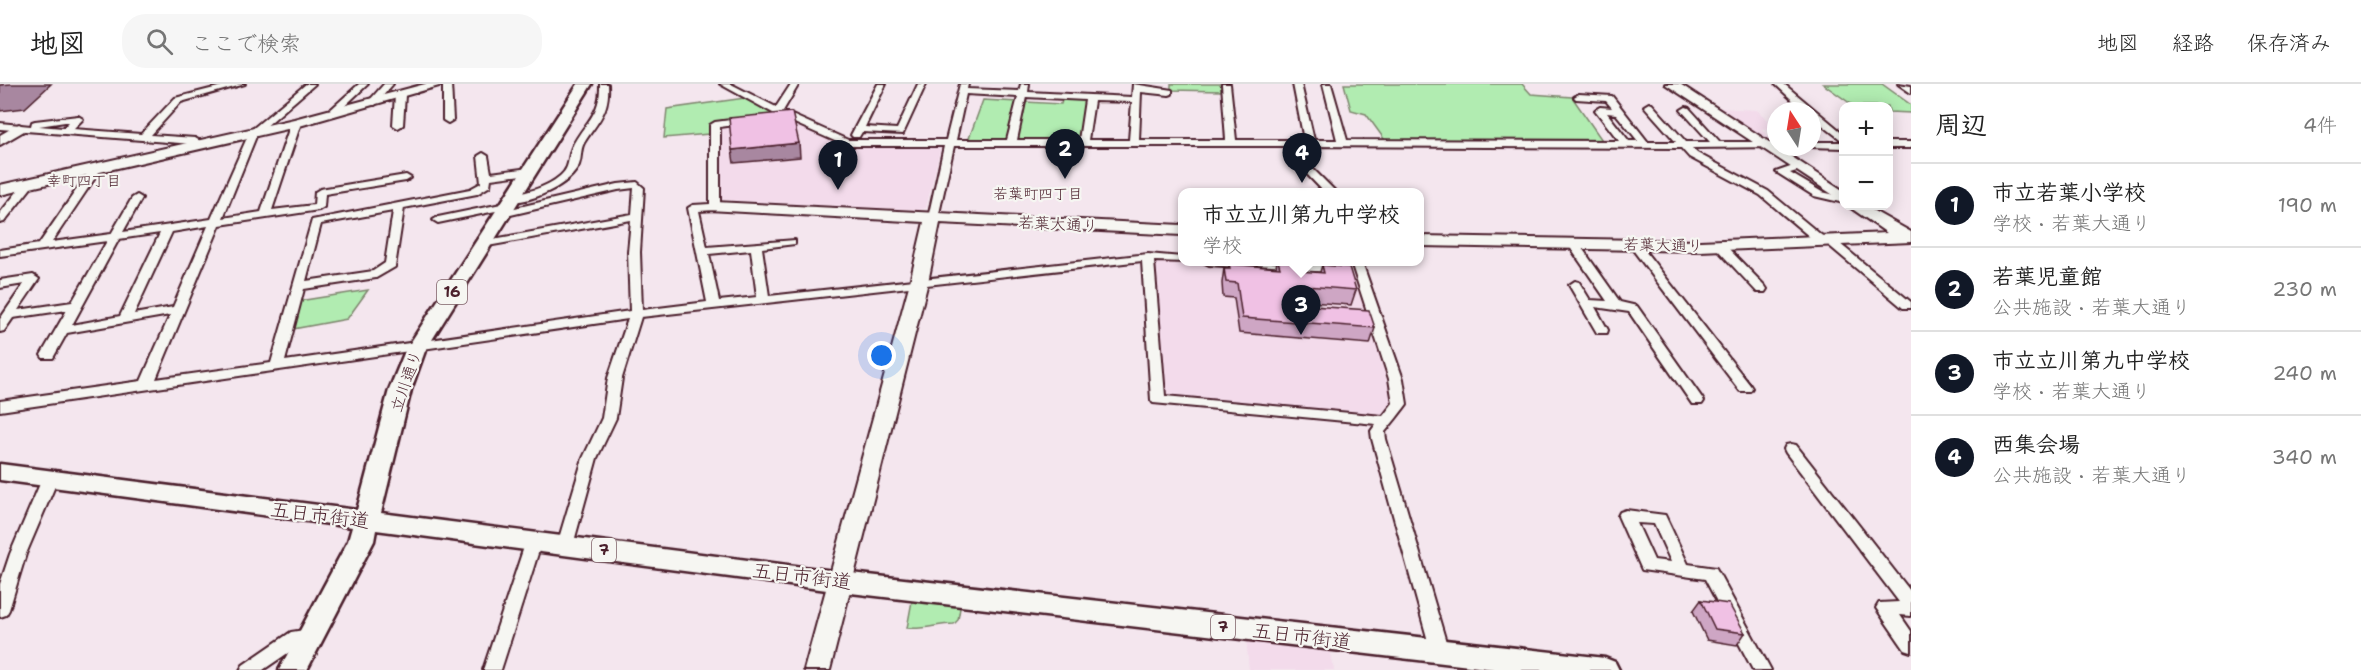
<!DOCTYPE html>
<html lang="ja">
<head>
<meta charset="utf-8">
<style>
  body { margin:0; font-family:"Shantell Sans","Klee One",sans-serif; background:#f6f6f6; color:#222 }
  .controls { position:absolute; right:18px; top:18px; display:grid; overflow:hidden; border-radius:12px; box-shadow:0 3px 15px #0003 }
  .controls button { width:54px; height:54px; display:grid; place-items:center; padding:0; border:0; border-bottom:2px solid #e0e0e0; background:#fff; color:#222; font:30px sans-serif }
  .compass { position:absolute; left:1767px; top:18px; width:54px; height:54px; border-radius:50%; background:#fff; box-shadow:0 3px 15px #0003; rotate:348deg }
  .you { position:absolute; left:882px; top:272px; width:21px; height:21px; margin:-15px; border:4px solid #fff; border-radius:50%; background:#1a73e8; box-shadow:0 0 0 9px #1a73e833 }
  .badge { display:grid; place-items:center; width:39px; height:39px; border-radius:50%; background:#111827; color:#fff; font-size:20px; font-weight:700 }
  .pin { position:absolute; translate:-50% -50px; filter:drop-shadow(0 2px 3px #0008) }
  .pin::after { content:''; position:absolute; top:32px; width:21px; height:18px; background:inherit; clip-path:polygon(0 0,100% 0,50% 100%) }
  .popup { position:absolute; left:1178px; top:104px; width:246px; height:78px; box-sizing:border-box; display:grid; place-content:center; border-radius:12px; background:#fff; filter:drop-shadow(0 2px 4px #0005); font-size:20px; white-space:nowrap; color:#767676 }
  .popup b { font-size:22px; color:#222 }
  .popup::after { content:''; position:absolute; left:50%; top:100%; margin-left:-12px; border:12px solid transparent; border-top-color:#fff }
  .list { margin:0; padding:0; list-style:none }
  h2 { display:flex; justify-content:space-between; align-items:center; height:78px; margin:0; padding:0 24px; font-size:26px }
  h2 small { font-size:20px; font-weight:400; color:#767676 }
  .list li { display:grid; grid-template-columns:39px 1fr auto; gap:18px; align-items:center; box-sizing:border-box; height:84px; padding:0 24px; border-top:2px solid #e0e0e0 }
  .list b { display:block; font-size:22px; white-space:nowrap }
  .list p { margin:0; font-size:20px; white-space:nowrap; color:#767676 }
  .list em { font-size:20px; font-style:normal; color:#767676 }
  .icon { flex:none; width:33px; height:33px; fill:none; stroke:currentColor; stroke-width:2; stroke-linecap:round; stroke-linejoin:round }
  .map { position:relative; flex:none; width:1911px; height:586px; overflow:hidden }
  header { display:flex; align-items:center; gap:36px; box-sizing:border-box; height:84px; padding:0 30px; background:#fff; border-bottom:2px solid #e0e0e0 }
  header strong { font-size:28px }
  nav { display:flex; gap:33px; margin-inline-start:auto; font-size:21px }
  .search { width:420px; height:54px; background:#f6f6f6; display:flex; align-items:center; gap:15px; box-sizing:border-box; padding:0 21px; border-radius:24px; color:#767676; font-size:22px }
  main { display:flex }
  aside { flex:1; background:#fff }
  .map>svg:first-child { display:block }
  .built { fill:#f3dbeb }
  .green { fill:#b1ecb1; stroke:#7e866e; stroke-width:1.5 }
  .lines { fill:none; stroke-linecap:round; stroke-linejoin:round }
  .street-casing { stroke:#4a1f2b; stroke-width:4 }
  .secondary-casing { stroke:#4a1f2b; stroke-width:4 }
  .primary-casing { stroke:#4a1f2b; stroke-width:5 }
  .street { fill:#f6f6f2; fill-rule:evenodd }
  .secondary { fill:#f6f6f2; fill-rule:evenodd }
  .primary { fill:#f6f6f2; fill-rule:evenodd }
  .wall { fill:#cea6c4; stroke:#4a1f2b; stroke-width:1.5 }
  .shaded-wall { fill:#a887a0; stroke:#4a1f2b; stroke-width:1.5 }
  .building { fill:#f0c1e4; stroke:#4a1f2b; stroke-width:1.5 }
  .labels { text-anchor:middle; dominant-baseline:central; stroke-width:4.5; stroke-linejoin:round; paint-order:stroke }
  .far-neighbourhood-label { font-size:15px; fill:#4a1f2b; stroke:#f6f6f2 }
  .shield { fill:#f6f6f2; stroke:#7e6067; stroke-width:1.5 }
  .shield-label { font-size:15px; font-weight:bold; fill:#4a1f2b }
  .street-label { font-size:16px; fill:#4a1f2b; stroke:#f6f6f2 }
  .near-street-label { font-size:20px; fill:#4a1f2b; stroke:#f6f6f2 }
</style>
</head>
<body>
<header>
<strong>地図</strong>
<div class="search"><svg class="icon" aria-label="search" viewBox="0 0 24 24"><circle cx="10" cy="10" r="6"/><path d="M15 15l6 6"/></svg>ここで検索</div>
<nav><a>地図</a><a>経路</a><a>保存済み</a></nav>
</header>
<main>
<div class="map">
<svg width="1911" height="586" viewBox="0 0 1911 586">
  <rect width="100%" height="100%" fill="#f4e6ee"/>
  <filter id="ink" filterUnits="userSpaceOnUse"><feTurbulence type="fractalNoise" baseFrequency=".0167" numOctaves="2"/><feDisplacementMap in="SourceGraphic" scale="12" xChannelSelector="R" yChannelSelector="G"/><feConvolveMatrix kernelMatrix="1 2 1 2 8 2 1 2 1" color-interpolation-filters="sRGB"/></filter>
  <g filter="url(#ink)">
    <g class="built">
      <polygon points="1718,24 1757,26 1776,44 1761,45 1775,59 1769,59"/>
      <polygon points="784,35 839,61 941,63 926,124 920,126 719,116 718,42"/>
      <polygon points="1156,177 1349,190 1355,193 1393,316 1384,332 1166,313 1161,309 1153,179"/>
      <polygon points="1246,553 1330,563 1334,586 1249,586"/>
    </g>
    <g class="green">
      <polygon points="1171,0 1221,0 1222,7 1171,6"/>
      <polygon points="1344,0 1522,0 1531,10 1572,13 1604,59 1387,59 1366,30 1351,26"/>
      <polygon points="1823,0 1882,0 1911,21 1911,29 1889,28 1888,22 1854,22"/>
      <polygon points="1063,13 1085,16 1079,56 1016,56 1026,18 1061,20"/>
      <polygon points="745,14 773,29 771,33 710,40 709,50 664,54 667,25"/>
      <polygon points="983,16 1018,18 1007,56 968,57"/>
      <polygon points="368,206 347,235 293,245 299,217"/>
      <path d="M912 517 957 522 960 524 958 536 954 540C937 540 924 546 907 544Z"/>
    </g>
    <g class="lines">
      <g class="street-casing">
        <g id="street">
          <path d="M230 0H245L181 18 151 51 195 54 207 61 202 64 193 60 0 45V39L31 42 32 38 35 37 78 32 83 35 73 45 141 50 175 14ZM65 38H69L63 44 39 42Z"/>
          <path d="M306 0H315L257 50 223 134 261 128 291 39 296 36 301 39 272 126 314 121 315 108 320 105 406 91 411 94 406 97 325 110 324 123 319 126 220 141 156 295 271 279 312 136 470 105 481 99 478 72 483 69 488 72 491 89 529 84 534 87 529 90 491 95 490 102 477 110 404 124 395 183 376 194 304 205 285 277 630 227 628 168 631 136 482 163 476 160 482 157 632 130 634 104 618 106 502 133 497 130 502 127 618 100 637 98 644 104 640 168 642 226 707 218 688 124 693 121 710 120V41L715 38 746 34 749 35V39L720 43V123L715 126 699 127 707 163 795 156V160L762 164 769 212 1148 170 1182 173V178H1186L1154 177 1165 312 1383 332 1393 319 1389 295 1351 178H1362L1403 295 1407 320C1399 331 1393 338 1385 348L1386 355 1449 568 1446 573 1440 575 1434 573 1431 568 1372 355 1371 347 1376 340 1153 319 1151 316 1142 177 641 233 622 294 616 334 597 374 573 461 571 465 565 467 559 465 557 461 583 374 602 334 608 294 628 235 0 327V317L141 297 170 231 67 249 53 274H43L41 271 67 226 13 234 4 247 0 248V235L24 200 0 204V196L33 191 39 195 18 226 72 218 107 157 0 172V166L39 160 92 83 96 82 101 85 52 158 111 150 132 114 137 111 142 114 123 148 211 135 250 47ZM393 127 385 179 373 187 306 197 321 140ZM208 142 173 223 134 230 172 148ZM160 149 120 232 72 241 119 155ZM751 166 757 213 719 217 709 170Z"/>
          <polygon points="359,0 368,0 334,32 328,32 328,28"/>
          <polygon points="384,0 393,0 375,21 369,21 369,17"/>
          <polygon points="443,0 451,0 453,36 448,39 443,36"/>
          <path d="M600 0H608C610 28 598 37 584 59 580 66 582 73 579 81 571 101 528 121 507 117V113C525 108 545 105 560 92 571 83 567 74 572 63 584 38 601 32 600 0Z"/>
          <path d="M720 0H731L776 23 791 0H799L783 27 848 56H946L960 0H968L967 5 1019 7 1021 0H1029L1028 8 1132 13 1133 0 1172 6V10L1169 11 1141 8 1139 56H1226L1222 0H1230L1236 56H1304L1293 0H1301L1314 56H1337L1323 0H1331L1347 56 1619 57 1595 26 1600 23 1612 24 1606 17 1576 15 1574 13 1579 10 1612 12 1648 58H1676L1644 22 1649 19 1652 20 1686 58H1710L1681 26 1686 23 1689 24 1720 58H1776V63H1779L1692 64 1697 69 1768 107 1826 155H1834L1911 218V224H1903L1826 159H1817L1760 111 1689 73 1681 64 1303 62 1314 86 1337 109H1325L1304 87 1293 62H954L938 134 933 137 928 134 944 62H846L783 34H774L773 29ZM966 10 1018 13 1007 56H956ZM1026 13 1085 16 1079 56H1017ZM1094 17 1132 18 1129 56H1088ZM1607 29 1616 30 1638 57H1629Z"/>
          <polygon points="878,0 886,0 865,43 897,45 918,0 926,0 903,50 862,48 859,53 853,53 851,51"/>
          <polygon points="1775,0 1784,0 1844,50 1844,58 1812,33 1812,27 1804,27"/>
          <polygon points="1898,0 1911,2 1911,9"/>
          <polygon points="400,8 405,11 403,41 398,44 393,41 395,11"/>
          <polygon points="1812,58 1844,58 1844,64 1809,63 1812,63"/>
          <rect x="1888" y="58" width="23" height="6"/>
          <polygon points="1796,81 1800,82 1800,86 1790,89 1822,108 1844,113 1844,119 1814,112 1776,88"/>
          <polygon points="29,97 34,100 4,138 0,139 0,129 25,98"/>
          <polygon points="506,119 510,120 510,124 438,139 433,136 438,133"/>
          <polygon points="1573,156 1577,157 1620,218 1637,222 1702,314 1704,317 1702,320 1692,320 1629,228 1595,223 1608,246 1607,249 1597,249 1569,201 1575,197 1579,198 1590,216 1607,217 1567,159"/>
          <polygon points="1634,157 1638,158 1750,301 1752,304 1750,307 1740,307 1630,162 1628,160"/>
          <polygon points="1719,158 1723,159 1765,202 1767,205 1765,208 1757,208 1715,163 1715,159"/>
          <polygon points="1203,178 1258,178 1339,182 1345,186 1339,190 1209,181"/>
          <polygon points="1791,360 1796,361 1911,508 1911,532 1900,531 1911,547 1911,568 1905,566 1876,524 1879,519 1899,518 1786,369 1784,365 1786,361"/>
          <polygon points="50,390 55,391 58,395 26,470 9,526 6,531 0,533 0,500 10,470 42,395 45,391"/>
          <path d="M1626 426 1665 431 1688 480 1716 484 1771 586H1753L1705 495 1642 486 1618 432 1620 428ZM1637 439 1654 440 1671 478 1654 476Z"/>
          <polygon points="534,451 540,453 542,457 501,586 483,586 526,457 528,453"/>
          <polygon points="311,545 317,547 320,552 317,557 301,560 263,586 240,586 243,581 291,548"/>
        </g>
      </g>
      <g class="secondary-casing">
        <g id="secondary">
          <polygon points="425,0 446,0 296,43 0,111 0,101 294,35"/>
          <polygon points="1665,0 1680,0 1844,107 1844,118"/>
          <polygon points="19,40 26,44 24,47 0,61 0,51"/>
          <polygon points="715,118 1182,141 1182,151 940,139 928,198 830,586 804,586 910,198 924,138 709,126 707,123"/>
          <polygon points="1848,122 1865,122 1911,148 1911,158 1700,167 1420,162 1420,152 1700,157 1887,149"/>
        </g>
      </g>
      <g class="primary-casing">
        <polygon id="primary" points="578,0 592,0 425,267 411,306 381,429 842,488 1605,574 1615,578 1619,586 1503,586 842,508 376,446 374,457 307,586 279,586 348,457 352,443 0,396 0,380 357,426 389,306 405,267"/>
      </g>
      <use href="#street" class="street"/>
      <use href="#secondary" class="secondary"/>
      <use href="#primary" class="primary"/>
    </g>
    <g class="wall">
      <polygon points="1277,177 1296,177 1300,187 1320,188 1322,181 1356,206 1351,221 1311,218 1312,222 1375,244 1370,260 1239,249 1234,214 1223,213 1222,199 1224,184 1229,184 1229,180 1276,183"/>
      <polygon points="1701,516 1745,549 1737,561 1707,556 1693,527"/>
    </g>
    <g class="shaded-wall">
      <polygon points="11,0 51,0 25,24 0,27 0,1"/>
      <polygon points="799,59 800,73 734,79 732,66"/>
    </g>
    <g class="building">
      <polygon points="792,28 799,59 732,66 729,34"/>
      <polygon points="1278,177 1296,177 1298,179 1300,187 1324,189 1322,181 1349,183 1356,206 1307,202 1312,222 1369,226 1375,244 1242,234 1237,199 1226,198 1224,184 1230,184 1229,180 1280,184"/>
      <polygon points="1701,516 1729,520 1745,549 1715,545"/>
    </g>
  </g>
  <g class="labels">
    <g class="far-neighbourhood-label">
      <text x="84" y="97">幸町四丁目</text>
      <text x="1038" y="110">若葉町四丁目</text>
    </g>
    <g class="shield">
      <rect x="437" y="196" width="30" height="24" rx="4.5"/>
      <rect x="592" y="454" width="24" height="24" rx="4.5"/>
      <rect x="1211" y="531" width="24" height="24" rx="4.5"/>
    </g>
    <g class="shield-label">
      <text x="452" y="208">16</text>
      <text x="604" y="466">7</text>
      <text x="1223" y="543">7</text>
    </g>
    <g class="street-label">
      <text transform="translate(1058 140) rotate(3)">若葉大通り</text>
      <text transform="translate(1663 161) rotate(1)">若葉大通り</text>
      <text transform="translate(406 297) rotate(-71)">立川通り</text>
    </g>
    <g class="near-street-label">
      <text transform="translate(320 431) rotate(7)">五日市街道</text>
      <text transform="translate(802 492) rotate(7)">五日市街道</text>
      <text transform="translate(1302 552) rotate(7)">五日市街道</text>
    </g>
  </g>
</svg>
<div class="controls">
<button>+</button>
<button>−</button>
</div>
<svg class="compass" viewBox="-18 -18 36 36"><path d="M0-13l5 13h-10z" fill="#e53935"/><path d="M0 13l5-13h-10z" fill="#767676"/></svg>
<div class="you"></div>
<div class="pin badge" style="left:838px;top:106px">1</div>
<div class="pin badge" style="left:1065px;top:95px">2</div>
<div class="pin badge" style="left:1301px;top:251px">3</div>
<div class="popup"><b>市立立川第九中学校</b>学校</div>
<div class="pin badge" style="left:1302px;top:99px">4</div>
</div>
<aside>
<h2>周辺<small>4件</small></h2>
<ul class="list">
<li><span class="badge">1</span><div><b>市立若葉小学校</b><p>学校 · 若葉大通り</p></div><em>190 m</em></li>
<li><span class="badge">2</span><div><b>若葉児童館</b><p>公共施設 · 若葉大通り</p></div><em>230 m</em></li>
<li><span class="badge">3</span><div><b>市立立川第九中学校</b><p>学校 · 若葉大通り</p></div><em>240 m</em></li>
<li><span class="badge">4</span><div><b>西集会場</b><p>公共施設 · 若葉大通り</p></div><em>340 m</em></li>
</ul>
</aside>
</main>
</body>
</html>
